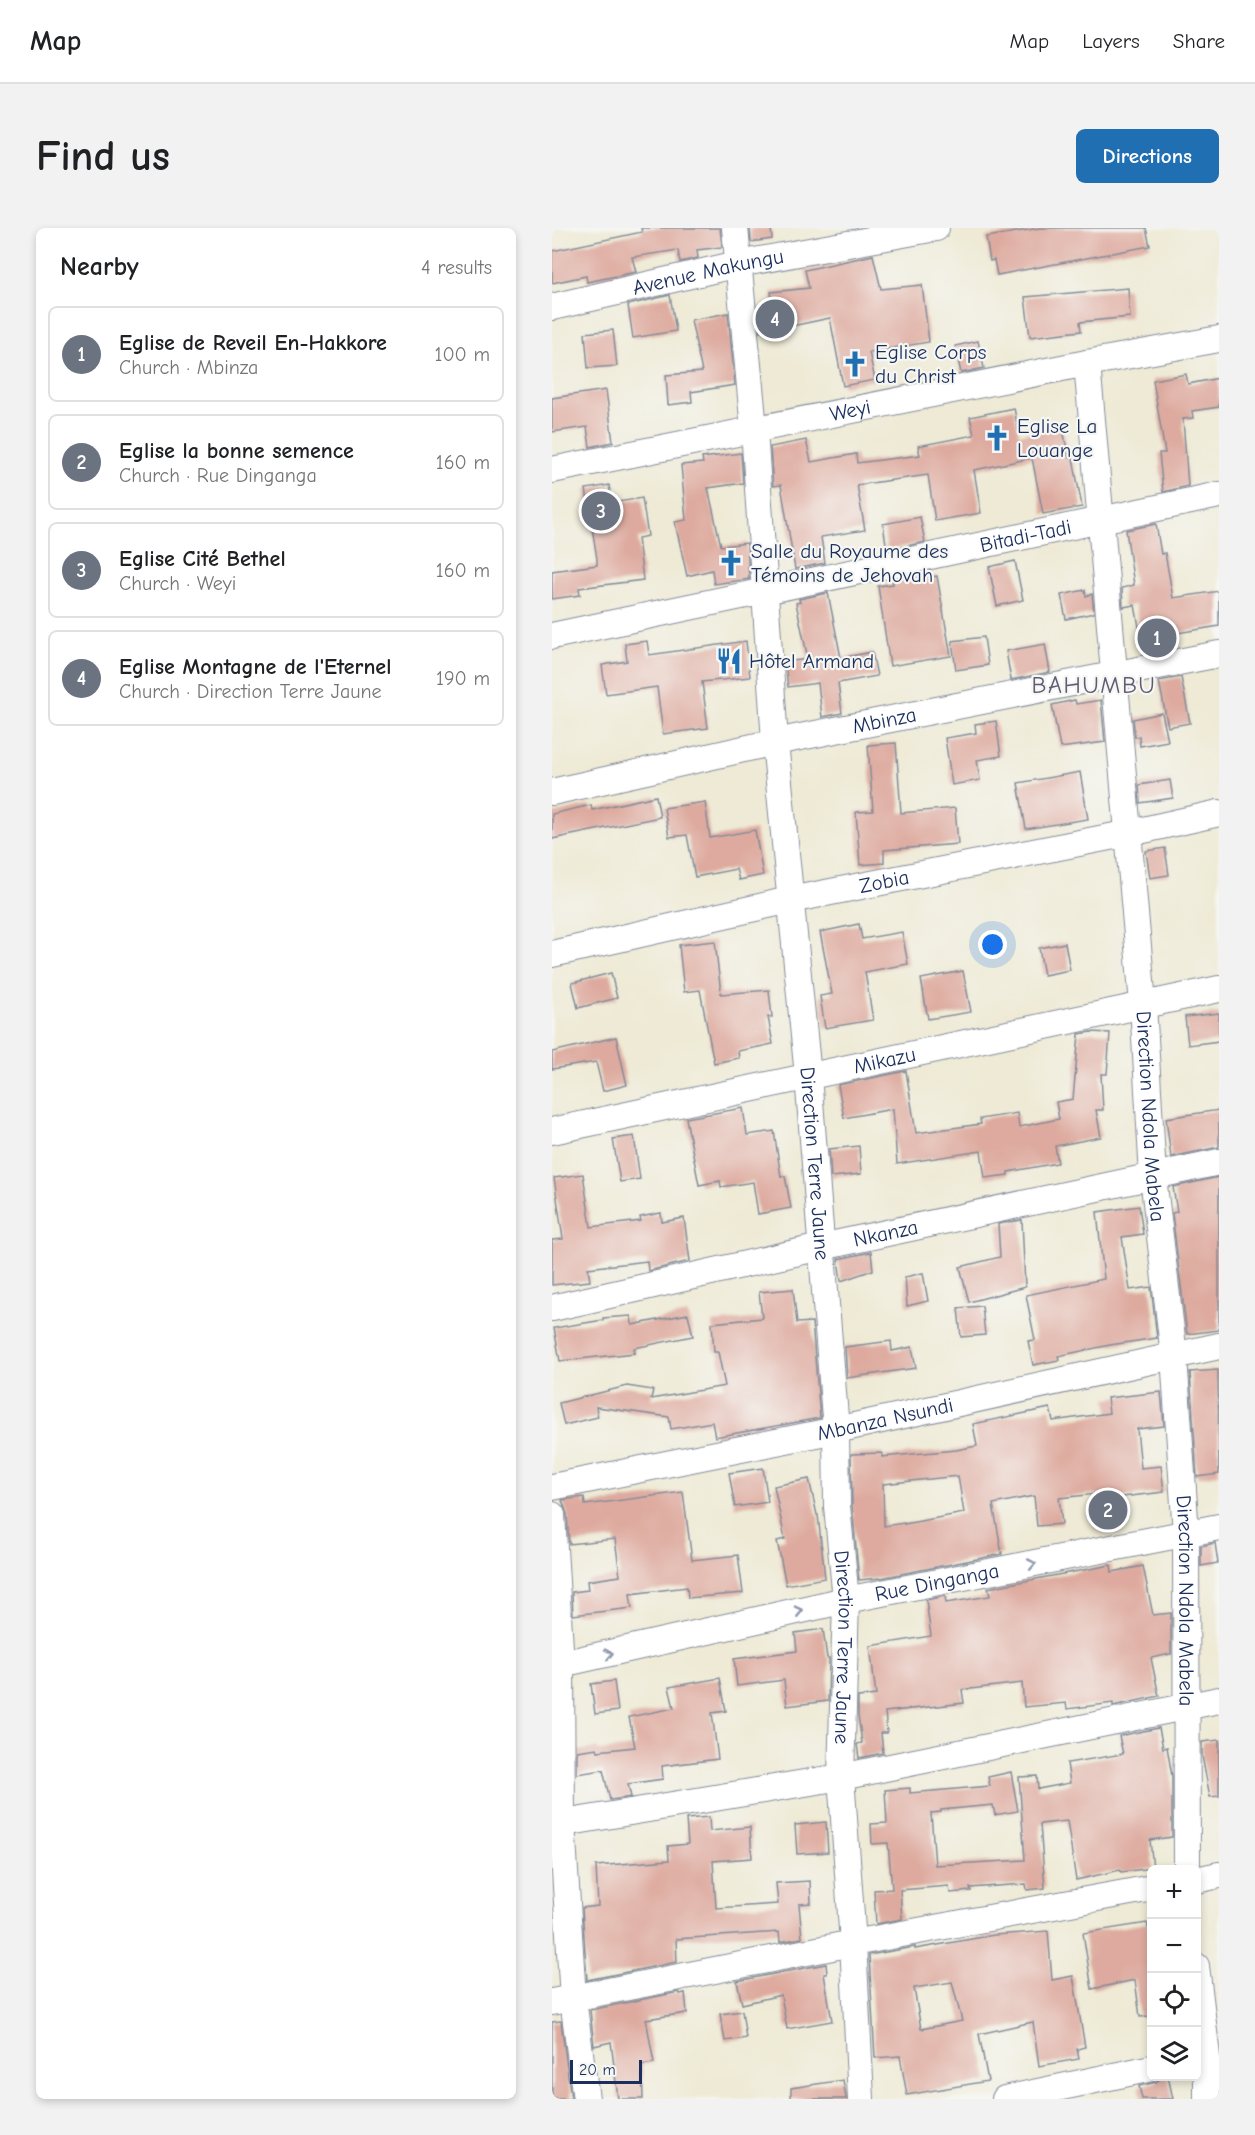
<!DOCTYPE html>
<html lang="en">
<head>
<meta charset="utf-8">
<style>
  body { margin:0; font-family:"Comic Neue",sans-serif; background:#f2f2f2; color:#202124 }
  .controls { position:absolute; right:18px; bottom:18px; display:grid; overflow:hidden; border-radius:9px; box-shadow:0 3px 9px #0003 }
  .controls button { width:54px; height:54px; display:grid; place-items:center; padding:0; border:0; border-bottom:2px solid #e0e0e0; background:#fff; color:#202124; font:30px sans-serif }
  .scale { position:absolute; left:18px; bottom:15px; width:72px; box-sizing:border-box; padding-left:6px; border:3px solid #1b2f5e; border-top:0; font-size:16px; line-height:21px; white-space:nowrap; color:#1b2f5e; -webkit-text-stroke:4px #f6f6f2; paint-order:stroke }
  .you { position:absolute; left:441px; top:717px; width:21px; height:21px; margin:-15px; border:4px solid #fff; border-radius:50%; background:#1a73e8; box-shadow:0 0 0 9px #1a73e833 }
  .badge { display:grid; place-items:center; width:39px; height:39px; border-radius:50%; background:#1f6fb2; color:#fff; font-size:20px; font-weight:700 }
  .pin { position:absolute; translate:-50% -50%; border:3px solid #fff; box-shadow:0 2px 6px #0006 }
  .list { margin:0; padding:0; list-style:none }
  h2 { display:flex; justify-content:space-between; align-items:center; height:78px; margin:0; padding:0 24px; font-size:26px }
  h2 small { font-size:20px; font-weight:400; color:#757577 }
  .list li { display:grid; grid-template-columns:39px 1fr auto; gap:18px; align-items:center; box-sizing:border-box; height:96px; margin:0 12px 12px; padding:0 12px; border:2px solid #e0e0e0; border-radius:9px }
  .list b { display:block; font-size:22px; white-space:nowrap }
  .list p { margin:0; font-size:20px; white-space:nowrap; color:#757577 }
  .list em { font-size:20px; font-style:normal; color:#757577 }
  .icon { flex:none; width:33px; height:33px; fill:none; stroke:currentColor; stroke-width:2; stroke-linecap:round; stroke-linejoin:round }
  .map { position:relative; flex:none; width:667px; height:1871px; overflow:hidden; border-radius:9px }
  header { display:flex; align-items:center; gap:36px; box-sizing:border-box; height:84px; padding:0 30px; background:#fff; border-bottom:2px solid #e0e0e0 }
  header strong { font-size:28px }
  nav { display:flex; gap:33px; margin-inline-start:auto; font-size:21px }
  .intro { display:flex; align-items:center; justify-content:space-between; box-sizing:border-box; height:144px; padding:0 36px }
  h1 { margin:0; font-size:42px }
  .button { padding:15px 27px; border-radius:9px; background:#1f6fb2; color:#fff; font-size:21px; font-weight:700 }
  main { display:flex; gap:36px; padding:0 36px }
  aside { flex:1; background:#fff; border-radius:9px; box-shadow:0 3px 9px #0003 }
  .map>svg:first-child { display:block }
  .building { fill:#deaa9f; fill-rule:evenodd }
  .lines { fill:none; stroke-linecap:round; stroke-linejoin:round }
  .minor-casing { stroke:#848c9a; stroke-width:28 }
  .minor { stroke:#fff; stroke-width:26 }
  .oneway { stroke:#8d97ae }
  .labels { text-anchor:middle; dominant-baseline:central; stroke-width:4.5; stroke-linejoin:round; paint-order:stroke }
  .street-label { font-size:21px; fill:#1b2f5e; stroke:#f6f6f2 }
  .poi-label { font-size:21px; fill:#1b2f5e; stroke:#f6f6f2; text-anchor:start }
  .quarter-label { font-size:24px; letter-spacing:1.5px; fill:#5f5a75; stroke:#f6f6f2 }
</style>
</head>
<body>
<header>
<strong>Map</strong>
<nav><a>Map</a><a>Layers</a><a>Share</a></nav>
</header>
<div class="intro"><h1>Find us</h1><a class="button">Directions</a></div>
<main>
<aside>
<h2>Nearby<small>4 results</small></h2>
<ul class="list">
<li><span class="badge" style="background:#6b7280">1</span><div><b>Eglise de Reveil En-Hakkore</b><p>Church · Mbinza</p></div><em>100 m</em></li>
<li><span class="badge" style="background:#6b7280">2</span><div><b>Eglise la bonne semence</b><p>Church · Rue Dinganga</p></div><em>160 m</em></li>
<li><span class="badge" style="background:#6b7280">3</span><div><b>Eglise Cité Bethel</b><p>Church · Weyi</p></div><em>160 m</em></li>
<li><span class="badge" style="background:#6b7280">4</span><div><b>Eglise Montagne de l'Eternel</b><p>Church · Direction Terre Jaune</p></div><em>190 m</em></li>
</ul>
</aside>
<div class="map">
<svg width="667" height="1871" viewBox="0 0 667 1871">
  <rect width="100%" height="100%" fill="#f6f6f2"/>
  <filter id="ink" filterUnits="userSpaceOnUse"><feTurbulence type="fractalNoise" baseFrequency=".0167" numOctaves="2"/><feDisplacementMap in="SourceGraphic" scale="12" xChannelSelector="R" yChannelSelector="G"/><feConvolveMatrix kernelMatrix="1 2 1 2 8 2 1 2 1" color-interpolation-filters="sRGB"/></filter>
  <filter id="wash" filterUnits="userSpaceOnUse"><feTurbulence type="fractalNoise" baseFrequency=".008" numOctaves="4" result="noise"/><feDisplacementMap in="SourceGraphic" scale="24" xChannelSelector="R" yChannelSelector="G"/><feGaussianBlur stdDeviation="1.35" result="paint"/><feColorMatrix in="noise" values="0 0 0 0 0 0 0 0 0 0 0 0 0 0 0 0 0 1.4 0 .05"/><feComposite in="paint" operator="in"/></filter>
  <g filter="url(#wash)">
    <rect width="100%" height="100%" fill="#eeead5"/>
    <g id="blocks">
      <g class="building">
        <polygon points="89,0 168,0 170,19 145,22 146,30 128,34 126,22 80,29 84,44 35,54 34,48 0,55 0,23 90,4"/>
        <polygon points="198,0 219,0 220,11 199,14"/>
        <polygon points="488,0 594,0 598,18 445,47 442,32 438,33 434,9"/>
        <polygon points="321,27 329,61 370,57 377,114 317,124 323,152 291,158 278,90 235,99 235,101 208,104 206,81 221,79 219,64 257,60 253,42"/>
        <polygon points="576,60 578,89 528,94 529,103 478,109 473,69"/>
        <polygon points="118,67 124,103 81,110 76,77"/>
        <polygon points="176,85 183,157 139,164 140,174 116,177 114,147 150,144 139,92"/>
        <polygon points="61,102 65,138 36,140 33,105"/>
        <polygon points="426,113 432,140 409,145 403,118"/>
        <polygon points="634,146 636,156 667,150 667,179 640,183 641,190 631,191 636,258 611,264 607,225 613,225 601,152"/>
        <polygon points="54,162 61,214 38,219 35,199 0,204 0,170"/>
        <polygon points="462,180 467,206 510,197 517,230 521,230 530,279 491,286 480,230 422,242 429,285 383,293 376,247 305,257 313,302 269,309 273,335 243,341 229,257 221,258 218,219 254,212 259,234 304,226 305,235 368,227 366,218 422,207 418,189"/>
        <polygon points="189,225 191,255 156,260 169,318 195,315 197,351 162,356 160,342 135,348 123,294 134,292 129,237 151,235 150,230"/>
        <polygon points="57,257 60,275 90,270 96,308 86,310 91,352 27,360 28,367 0,371 0,343 45,337 45,331 34,261"/>
        <polygon points="368,289 373,314 335,322 331,296"/>
        <polygon points="604,296 609,326 613,325 621,370 667,363 667,398 619,406 622,420 592,426 583,377 571,379 570,360 582,357 574,302"/>
        <polygon points="463,333 471,372 445,378 437,339"/>
        <polygon points="378,343 379,349 385,348 399,428 338,438 326,358 341,356 340,351"/>
        <polygon points="533,362 534,368 540,366 542,385 514,391 509,367"/>
        <polygon points="276,365 289,430 320,424 325,448 286,455 290,485 270,489 266,455 236,459 233,434 256,431 244,375 248,374 247,371"/>
        <polygon points="432,409 436,437 404,442 400,413"/>
        <polygon points="95,413 97,427 194,413 198,449 150,454 156,500 111,506 105,459 54,466 50,437 75,433 73,416"/>
        <polygon points="493,416 498,444 459,452 454,423"/>
        <polygon points="629,449 638,495 616,499 607,453"/>
        <polygon points="523,472 524,476 549,472 553,514 508,520 500,477"/>
        <polygon points="610,485 616,513 588,518 587,508 583,509 581,491"/>
        <polygon points="444,493 449,528 425,532 428,552 400,557 393,510 424,505 423,496"/>
        <polygon points="344,515 349,585 403,580 406,616 332,622 332,635 308,637 304,584 321,583 316,517"/>
        <polygon points="528,544 536,591 474,601 466,555"/>
        <polygon points="618,552 621,570 588,575 587,557"/>
        <polygon points="104,568 108,589 0,611 0,586 39,577 40,582"/>
        <polygon points="153,574 158,610 203,602 211,647 187,652 184,641 143,649 135,607 117,609 112,580"/>
        <polygon points="613,620 617,647 598,650 594,623"/>
        <polygon points="307,696 310,711 350,704 356,736 313,744 321,792 273,800 268,768 280,766 268,704"/>
        <polygon points="163,713 169,766 217,762 220,789 216,789 221,816 186,823 187,830 162,835 148,762 132,764 127,717"/>
        <polygon points="513,715 518,742 492,747 487,720"/>
        <polygon points="411,743 419,784 376,791 369,751"/>
        <polygon points="59,745 65,770 26,780 20,755"/>
        <polygon points="667,785 667,813 636,817 633,789"/>
        <polygon points="539,804 558,805 555,846 549,846 551,882 544,882 549,909 503,918 506,935 456,944 456,947 433,950 429,923 345,936 341,881 292,890 286,857 354,843 364,905 429,896 428,891 465,885 467,899 507,891 504,874 521,871 527,806"/>
        <polygon points="64,809 75,857 51,863 44,834 0,841 0,824"/>
        <polygon points="191,880 195,907 222,903 229,949 233,948 239,980 206,986 201,954 169,959 168,953 147,957 134,890"/>
        <polygon points="667,882 667,919 619,929 614,890"/>
        <polygon points="82,908 88,951 68,954 61,911"/>
        <polygon points="307,918 309,946 279,949 277,921"/>
        <polygon points="31,946 39,999 89,993 88,989 109,985 110,994 132,990 138,1033 96,1043 95,1033 36,1040 38,1053 0,1057 0,1012 11,1011 2,950"/>
        <polygon points="667,949 667,1102 635,1106 620,985 625,984 621,959"/>
        <polygon points="587,978 591,1006 570,1009 578,1062 599,1059 605,1110 558,1117 506,1128 507,1132 481,1137 476,1113 483,1112 474,1067 552,1051 545,984"/>
        <polygon points="470,992 473,1059 417,1074 408,1039 448,1029 446,996"/>
        <polygon points="319,1024 321,1042 289,1053 286,1031"/>
        <polygon points="371,1045 376,1073 355,1078 353,1049"/>
        <polygon points="241,1061 245,1095 260,1094 268,1190 163,1209 160,1194 119,1201 117,1189 44,1179 46,1189 12,1197 7,1175 75,1158 101,1162 99,1171 173,1158 166,1124 162,1124 160,1095 210,1090 207,1064"/>
        <polygon points="430,1078 433,1107 409,1109 406,1080"/>
        <polygon points="136,1086 141,1108 82,1120 83,1125 8,1133 2,1100 51,1092 51,1090 79,1088 80,1097"/>
        <polygon points="339,1113 340,1123 360,1119 364,1140 295,1150 293,1119"/>
        <polygon points="666,1142 667,1246 645,1249 638,1144"/>
        <path d="M609 1164 612 1198 585 1201 589 1240 609 1238 612 1264 545 1272 544 1266 507 1270 510 1296 485 1298 482 1268 441 1276 450 1326 329 1350 307 1352 300 1277 299 1226 330 1225V1229L404 1222 425 1218 421 1196 498 1180 501 1193 557 1185 555 1170ZM406 1248 412 1285 352 1296V1295L332 1298 331 1256Z"/>
        <polygon points="211,1240 216,1274 183,1279 177,1245"/>
        <polygon points="257,1251 265,1287 266,1287 273,1350 234,1357 225,1313 233,1311 222,1258"/>
        <polygon points="131,1264 140,1332 186,1327 191,1365 136,1370 135,1359 78,1366 80,1380 21,1387 20,1364 36,1362 35,1353 68,1348 63,1311 17,1316 15,1286 10,1272 32,1269 33,1277"/>
        <polygon points="663,1315 666,1335 649,1338 649,1318"/>
        <polygon points="559,1337 560,1344 591,1338 601,1387 619,1385 619,1426 599,1430 607,1468 561,1478 561,1475 515,1481 514,1475 472,1479 470,1455 410,1462 412,1475 333,1484 335,1505 329,1505 331,1525 307,1530 305,1516 310,1515 306,1487 306,1469 324,1467 318,1418 379,1408 374,1372 393,1368 394,1375 438,1368 436,1360"/>
        <polygon points="271,1401 275,1430 277,1430 276,1473 235,1478 232,1452 185,1458 182,1431 245,1423 243,1405"/>
        <polygon points="168,1450 174,1483 160,1485 166,1531 110,1538 111,1551 76,1556 79,1569 58,1572 51,1542 25,1546 25,1523 45,1520 46,1523 83,1519 77,1489 122,1480 117,1459"/>
        <polygon points="62,1453 66,1483 43,1486 39,1456"/>
        <polygon points="607,1500 611,1520 615,1519 620,1548 620,1609 598,1612 601,1640 569,1644 568,1642 524,1652 515,1593 488,1596 493,1660 475,1662 474,1656 418,1660 419,1663 398,1665 397,1658 348,1662 350,1691 324,1696 322,1662 340,1661 336,1615 320,1616 319,1596 335,1595 333,1562 358,1560 358,1565 438,1558 436,1549 459,1544 466,1583 443,1587 441,1577 389,1582 389,1584 379,1585 383,1637 473,1632 467,1549 485,1548 486,1561 518,1555 515,1535 571,1526 567,1508"/>
        <polygon points="667,1512 667,1568 658,1569 650,1528 650,1514"/>
        <polygon points="157,1589 158,1603 198,1599 200,1630 161,1633 164,1680 226,1676 224,1655 258,1653 259,1675 247,1676 250,1710 228,1714 227,1704 124,1711 125,1734 35,1752 30,1680 46,1678 44,1638 117,1632 116,1618 136,1616 134,1591"/>
        <polygon points="274,1594 276,1624 245,1626 243,1597"/>
        <polygon points="595,1695 600,1715 600,1788 588,1789 583,1752 540,1761 531,1705"/>
        <path d="M496 1703 500 1752 521 1748 533 1819 525 1821 527 1831 487 1838 481 1794 427 1806 436 1853 355 1867 348 1828 323 1830 317 1727 363 1719V1721L442 1707ZM400 1754 410 1793 369 1801 362 1760Z"/>
        <polygon points="274,1736 275,1746 272,1746 280,1793 235,1801 229,1767 190,1776 185,1753"/>
        <polygon points="127,1764 128,1766 133,1765 135,1785 94,1791 102,1835 90,1837 91,1871 66,1871 59,1814 42,1818 38,1782"/>
        <polygon points="190,1783 194,1810 173,1813 168,1786"/>
        <polygon points="9,1793 19,1871 0,1871 0,1794"/>
        <polygon points="612,1848 616,1848 621,1871 590,1871 587,1858 604,1854"/>
        <polygon points="291,1852 294,1871 239,1871 239,1860"/>
      </g>
    </g>
  </g>
  <g filter="url(#ink)">
    <use href="#blocks" fill-opacity="0" stroke="#848c9a" stroke-width="1.5"/>
    <g class="lines">
      <g class="minor-casing">
        <g id="minor">
          <path id="s1" d="M183 0 202 201 223 514 256 848 284 1202 285 1278 294 1372 289 1549 301 1715 309 1871"/>
          <path id="s2" d="M0 79 186 36 384 0"/>
          <path id="s3" d="M535 135 591 776 601 949 622 1128 634 1306 635 1642"/>
          <path id="s4" d="M0 242 535 135 667 111"/>
          <path id="s5" d="M0 408 667 267"/>
          <path id="s6" d="M0 564 223 514 667 426"/>
          <path id="s7" d="M0 726 238 672 578 605 667 585"/>
          <path id="s8" d="M0 903 667 761"/>
          <path id="s9" d="M0 1080 269 1019 667 934"/>
          <path id="s10" d="M0 1259 284 1202 667 1118"/>
          <polyline points="0,1287 9,1437 10,1595 21,1771 34,1871"/>
          <path id="s11" d="M0 1438 294 1372 667 1299"/>
          <polyline points="0,1597 289,1549 667,1472"/>
          <polyline points="644,1652 667,1647"/>
          <polyline points="644,1738 655,1828 655,1871"/>
          <polyline points="0,1774 301,1715 600,1660"/>
          <polyline points="453,1871 600,1840"/>
        </g>
      </g>
      <use href="#minor" class="minor"/>
    </g>
    <defs><path id="oneway-chevron" d="M-2-3.5L2.5 0L-2 3.5" fill="none" stroke-width="1.6" stroke-linecap="round" stroke-linejoin="round" transform="scale(1.5)"/></defs>
    <g class="oneway">
      <use href="#oneway-chevron" transform="translate(480 1336) rotate(-11)"/>
      <use href="#oneway-chevron" transform="translate(247 1383) rotate(-13)"/>
      <use href="#oneway-chevron" transform="translate(57 1426) rotate(-13)"/>
    </g>
  </g>
  <defs>
    <g id="church-bare" transform="scale(2.07)"><path d="M-1.2-6h2.4v3.5h3.3v2.4h-3.3V6h-2.4V-.1h-3.3v-2.4h3.3Z" fill="#1f6fb2" stroke="#f6f6f2" stroke-width="2.5" paint-order="stroke"/></g>
    <g id="restaurant-bare" transform="scale(2.07)"><path d="M-5-6h1v4h1v-4h1v4h1v-4h1v5L-1.5 .5V6h-2V.5L-5-1ZM5-6V6H3V1.5H1.5Q1.5-4 5-6Z" fill="#1f6fb2" stroke="#f6f6f2" stroke-width="2.5" paint-order="stroke"/></g>
  </defs>
  <g fill-rule="evenodd">
    <use href="#church-bare" x="303" y="136"/>
    <use href="#church-bare" x="445" y="210"/>
    <use href="#church-bare" x="179" y="335"/>
    <use href="#restaurant-bare" x="177" y="433"/>
  </g>
  <g class="labels">
    <g class="street-label">
      <text stroke="none"><textPath href="#s2" startOffset="160">Avenue Makungu</textPath></text>
      <text stroke="none"><textPath href="#s4" startOffset="304">Weyi</textPath></text>
      <text stroke="none"><textPath href="#s5" startOffset="484">Bitadi-Tadi</textPath></text>
      <text stroke="none"><textPath href="#s6" startOffset="340">Mbinza</textPath></text>
      <text stroke="none"><textPath href="#s7" startOffset="340">Zobia</textPath></text>
      <text stroke="none"><textPath href="#s8" startOffset="340">Mikazu</textPath></text>
      <text stroke="none"><textPath href="#s3" startOffset="756">Direction Ndola Mabela</textPath></text>
      <text stroke="none"><textPath href="#s1" startOffset="939">Direction Terre Jaune</textPath></text>
      <text stroke="none"><textPath href="#s9" startOffset="342">Nkanza</textPath></text>
      <text stroke="none"><textPath href="#s10" startOffset="340">Mbanza Nsundi</textPath></text>
      <text stroke="none"><textPath href="#s11" startOffset="394">Rue Dinganga</textPath></text>
      <text stroke="none"><textPath href="#s3" startOffset="1242">Direction Ndola Mabela</textPath></text>
      <text stroke="none"><textPath href="#s1" startOffset="1424">Direction Terre Jaune</textPath></text>
    </g>
    <g class="poi-label">
      <text x="323" y="124">Eglise Corps<tspan x="323" dy="24">du Christ</tspan></text>
      <text x="465" y="198">Eglise La<tspan x="465" dy="24">Louange</tspan></text>
      <text x="199" y="323">Salle du Royaume des<tspan x="199" dy="24">Témoins de Jehovah</tspan></text>
      <text x="197" y="433">Hôtel Armand</text>
    </g>
    <g class="quarter-label">
      <text x="542" y="457">BAHUMBU</text>
    </g>
  </g>
</svg>
<div class="controls">
<button>+</button>
<button>−</button>
<button><svg class="icon" aria-label="locate" viewBox="0 0 24 24"><circle cx="12" cy="12" r="6"/><path d="M12 2v4M12 18v4M2 12h4M18 12h4"/></svg></button>
<button><svg class="icon" aria-label="layers" viewBox="0 0 24 24"><path d="M12 4l9 5-9 5-9-5zM3 14l9 5 9-5"/></svg></button>
</div>
<div class="scale">20 m</div>
<div class="you"></div>
<div class="pin badge" style="left:605px;top:410px;background:#6b7280">1</div>
<div class="pin badge" style="left:556px;top:1282px;background:#6b7280">2</div>
<div class="pin badge" style="left:49px;top:283px;background:#6b7280">3</div>
<div class="pin badge" style="left:223px;top:91px;background:#6b7280">4</div>
</div>
</main>
</body>
</html>
